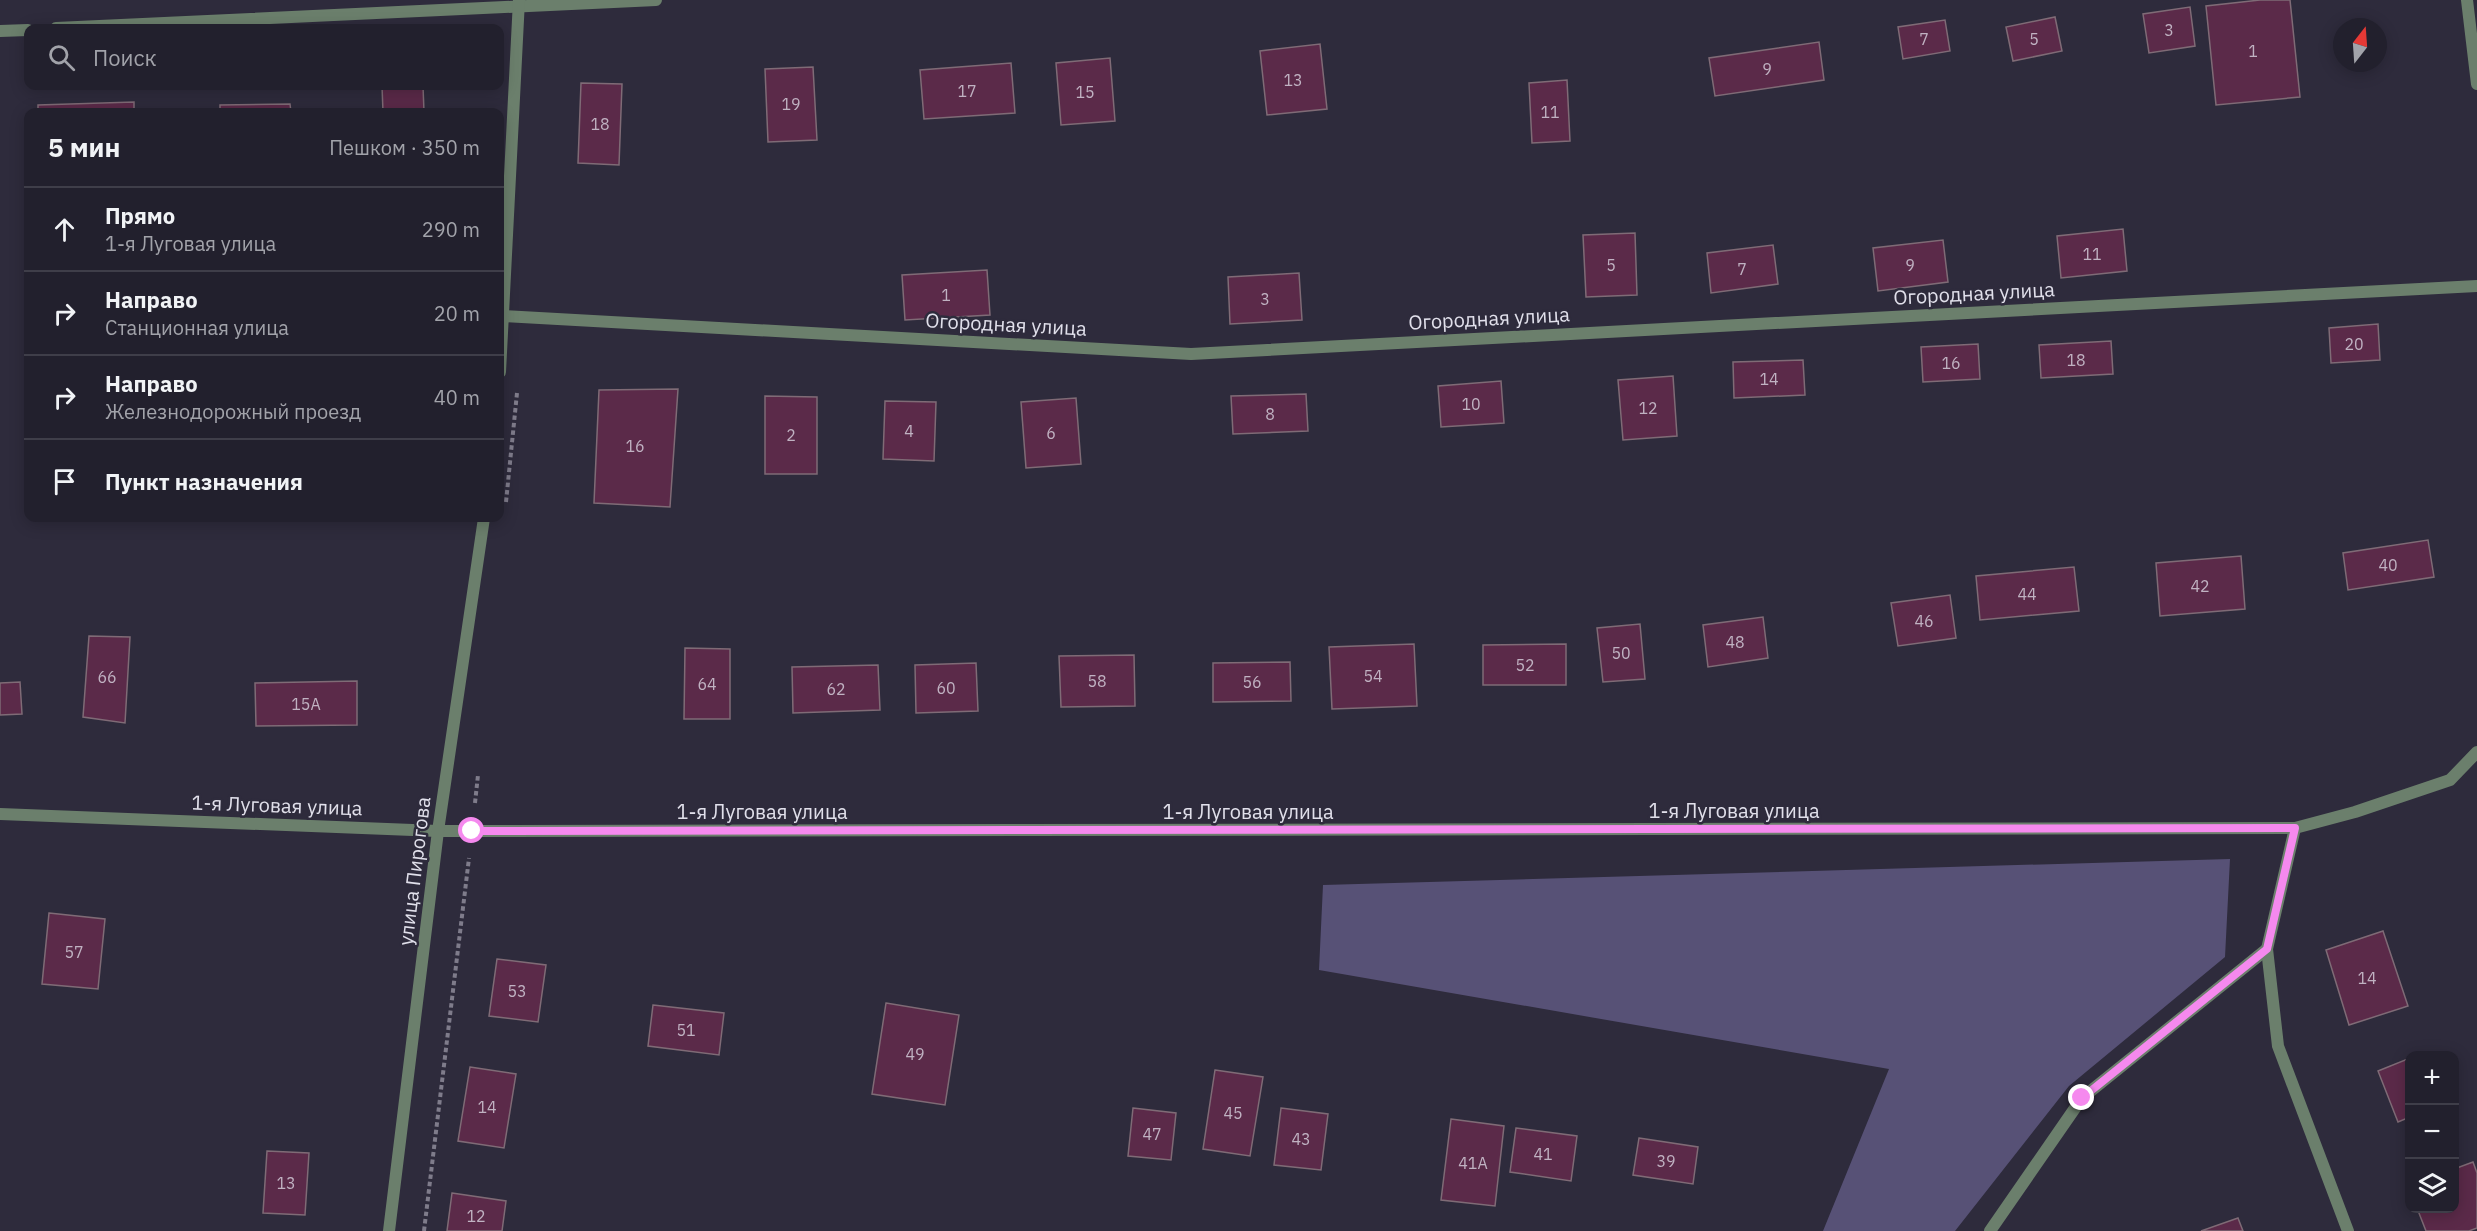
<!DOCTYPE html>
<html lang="ru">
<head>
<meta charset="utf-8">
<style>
  body { margin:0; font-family:"IBM Plex Sans",sans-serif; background:#2e2d39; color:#f1f3f6 }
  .controls { position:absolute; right:18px; bottom:18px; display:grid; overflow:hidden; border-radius:12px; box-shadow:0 3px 15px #0003 }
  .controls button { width:54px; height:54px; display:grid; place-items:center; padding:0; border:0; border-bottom:2px solid #3f3e49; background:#22202d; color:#f1f3f6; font:30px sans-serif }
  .compass { position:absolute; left:2333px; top:18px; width:54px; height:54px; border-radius:50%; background:#22202d; box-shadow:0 3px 15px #0003; rotate:17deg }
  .stop { position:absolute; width:18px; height:18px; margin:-14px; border:4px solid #f589ee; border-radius:50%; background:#fff }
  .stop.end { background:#f589ee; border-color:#fff; box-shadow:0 2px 6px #0008 }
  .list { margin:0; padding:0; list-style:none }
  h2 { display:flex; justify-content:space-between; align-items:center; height:78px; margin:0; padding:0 24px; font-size:26px }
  h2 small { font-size:20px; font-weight:400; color:#a2a3aa }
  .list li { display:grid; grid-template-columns:39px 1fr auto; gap:18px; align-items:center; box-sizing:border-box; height:84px; padding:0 24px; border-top:2px solid #3f3e49 }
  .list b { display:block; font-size:22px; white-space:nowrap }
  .list p { margin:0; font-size:20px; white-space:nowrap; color:#a2a3aa }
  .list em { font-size:20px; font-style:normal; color:#a2a3aa }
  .icon { flex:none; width:33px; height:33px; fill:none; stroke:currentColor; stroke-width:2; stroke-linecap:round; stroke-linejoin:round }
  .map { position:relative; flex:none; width:2477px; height:1231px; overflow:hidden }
  .search { position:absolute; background:#22202d; box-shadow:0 3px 15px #0003; left:24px; top:24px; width:480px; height:66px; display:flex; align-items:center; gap:15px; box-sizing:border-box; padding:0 21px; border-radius:12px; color:#a2a3aa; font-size:22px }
  .panel { position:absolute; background:#22202d; box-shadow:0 3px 15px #0003; left:24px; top:108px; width:480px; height:414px; border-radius:12px }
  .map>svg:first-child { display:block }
  .green { fill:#575176 }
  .building { fill:#5b2a49; stroke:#7f6b76; stroke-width:1.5 }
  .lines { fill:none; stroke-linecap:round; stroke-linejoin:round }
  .path { stroke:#7f7c8b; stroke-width:4; stroke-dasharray:4.5 3; stroke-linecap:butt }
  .minor { stroke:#6b7f6c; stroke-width:12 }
  .tertiary { stroke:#6b7f6c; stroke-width:12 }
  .route { stroke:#f589ee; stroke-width:8 }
  .labels { text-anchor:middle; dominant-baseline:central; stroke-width:5; stroke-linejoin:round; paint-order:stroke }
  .number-label { font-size:16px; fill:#c0b2c2 }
  .street-label { font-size:20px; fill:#e1e0eb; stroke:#2e2b3c }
</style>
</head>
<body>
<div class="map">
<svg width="2477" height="1231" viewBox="0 0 2477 1231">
  <rect width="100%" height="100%" fill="#2e2b3c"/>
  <polygon class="green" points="2230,859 2225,957 2069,1086 1955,1231 1823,1231 1889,1069 1319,970 1323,885"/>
  <g class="building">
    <polygon points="2260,0 2290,0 2300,97 2216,105 2206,6"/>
    <polygon points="2190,7 2195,46 2149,53 2143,14"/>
    <polygon points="2055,17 2062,51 2013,61 2006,27"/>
    <polygon points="1945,20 1950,51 1903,59 1898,27"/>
    <polygon points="1819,42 1824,80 1715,96 1709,58"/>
    <polygon points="1320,44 1327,109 1267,115 1260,51"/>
    <polygon points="1110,58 1115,121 1061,125 1056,63"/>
    <polygon points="1011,63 1015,113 924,119 920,70"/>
    <polygon points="813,67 817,140 768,142 765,69"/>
    <polygon points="1567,80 1570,141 1532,143 1529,83"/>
    <polygon points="581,83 622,84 619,165 578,163"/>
    <polygon points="382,86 423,86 424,112 383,112"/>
    <polygon points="134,102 134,112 38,112 38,105"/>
    <polygon points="290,104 291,112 220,112 220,105"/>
    <polygon points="2123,229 2127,271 2061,278 2057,236"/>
    <polygon points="1635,233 1637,295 1586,297 1583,235"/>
    <polygon points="1943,240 1948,282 1878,291 1873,248"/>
    <polygon points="1773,245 1778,284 1711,293 1707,253"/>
    <polygon points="987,270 990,315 905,320 902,275"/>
    <polygon points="1299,273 1302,320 1230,324 1228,277"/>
    <polygon points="2378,324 2380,360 2331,363 2329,328"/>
    <polygon points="2111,341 2113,374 2041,378 2039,345"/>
    <polygon points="1978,344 1980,379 1923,382 1921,347"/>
    <polygon points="1803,360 1805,395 1734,398 1733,362"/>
    <polygon points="1673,376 1677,436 1623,440 1618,380"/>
    <polygon points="1501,381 1504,423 1441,427 1438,386"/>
    <polygon points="678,389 670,507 594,503 599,390"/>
    <polygon points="1306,394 1308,431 1233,434 1231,396"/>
    <polygon points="765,396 817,397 817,474 765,474"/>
    <polygon points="1076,398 1081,464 1026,468 1021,402"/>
    <polygon points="885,401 936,402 934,461 883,459"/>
    <polygon points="2428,540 2434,577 2348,590 2343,553"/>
    <polygon points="2241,556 2245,609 2160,616 2156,563"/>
    <polygon points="2074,567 2079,611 1980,620 1976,576"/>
    <polygon points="1950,595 1956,638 1898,646 1891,603"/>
    <polygon points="1763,617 1768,658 1708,667 1703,625"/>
    <polygon points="1640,624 1645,679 1603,682 1597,628"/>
    <polygon points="89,636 130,637 125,723 83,717"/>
    <polygon points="1414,644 1417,706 1332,709 1329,647"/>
    <polygon points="1566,644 1566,685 1483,685 1483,645"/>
    <polygon points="685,648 730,649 730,719 684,719"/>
    <polygon points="1134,655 1135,706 1061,707 1059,656"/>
    <polygon points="1290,662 1291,701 1213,702 1213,663"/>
    <polygon points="976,663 978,711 916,713 915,665"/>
    <polygon points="878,665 880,710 793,713 792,667"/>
    <polygon points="357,681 357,725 256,726 255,683"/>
    <polygon points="20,682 22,714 0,715 0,683"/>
    <polygon points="49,913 105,919 98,989 42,984"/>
    <polygon points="2383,931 2408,1006 2349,1025 2326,950"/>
    <polygon points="497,959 546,965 538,1022 489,1016"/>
    <polygon points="886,1003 959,1015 945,1105 872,1094"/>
    <polygon points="653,1005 724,1013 719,1055 648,1046"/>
    <polygon points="2410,1058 2410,1117 2398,1122 2378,1071"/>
    <polygon points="470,1067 516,1074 504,1148 458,1141"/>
    <polygon points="1215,1070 1263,1077 1250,1156 1203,1149"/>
    <polygon points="1133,1108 1176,1113 1171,1160 1128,1156"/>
    <polygon points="1281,1108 1328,1114 1321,1170 1274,1165"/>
    <polygon points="1451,1119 1504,1126 1495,1206 1441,1200"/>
    <polygon points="1516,1128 1577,1136 1571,1181 1510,1172"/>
    <polygon points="1639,1138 1698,1147 1693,1184 1633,1175"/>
    <polygon points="267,1151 309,1153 305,1215 263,1213"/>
    <polygon points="2473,1162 2477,1173 2477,1228 2469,1231 2426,1231 2417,1208 2454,1208 2454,1169"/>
    <polygon points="452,1193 506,1201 502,1231 447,1231"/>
    <polygon points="2238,1218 2243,1231 2201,1231"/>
  </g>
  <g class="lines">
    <g class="path">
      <polyline points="506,502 517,393"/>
      <polyline points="475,803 478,775"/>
      <polyline points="424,1231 469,858"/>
    </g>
    <g class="minor">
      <polyline points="2467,0 2477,84"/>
      <polyline points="56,28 656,0"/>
      <polyline points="0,31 28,30"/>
      <polyline points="503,316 1191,354 2477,286"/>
      <polyline points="0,814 438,831 2295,828 2355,812 2450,780 2477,752"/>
      <polyline points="2295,828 2267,949 2278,1046 2348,1231"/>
      <polyline points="1990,1231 2082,1098 2267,949"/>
    </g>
    <g class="tertiary">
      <polyline points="500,372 519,0"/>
      <polyline points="389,1231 438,831 484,518"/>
    </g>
  </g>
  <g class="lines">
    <polyline class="route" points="472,831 2295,828 2267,949 2082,1098"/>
  </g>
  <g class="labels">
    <g class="number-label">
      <text x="2169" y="30">3</text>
      <text x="1924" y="39">7</text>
      <text x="2034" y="39">5</text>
      <text x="2253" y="51">1</text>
      <text x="1767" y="69">9</text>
      <text x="1293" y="80">13</text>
      <text x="967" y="91">17</text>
      <text x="1085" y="92">15</text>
      <text x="791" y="104">19</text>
      <text x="1550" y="112">11</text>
      <text x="600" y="124">18</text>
      <text x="2092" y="254">11</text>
      <text x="1611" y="265">5</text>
      <text x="1910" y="265">9</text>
      <text x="1742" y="269">7</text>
      <text x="946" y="295">1</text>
      <text x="1265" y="299">3</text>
      <text x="2354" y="344">20</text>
      <text x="2076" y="360">18</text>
      <text x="1951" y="363">16</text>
      <text x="1769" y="379">14</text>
      <text x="1471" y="404">10</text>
      <text x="1648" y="408">12</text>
      <text x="1270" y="414">8</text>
      <text x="909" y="431">4</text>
      <text x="1051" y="433">6</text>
      <text x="791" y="435">2</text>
      <text x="635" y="446">16</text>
      <text x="2388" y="565">40</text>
      <text x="2200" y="586">42</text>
      <text x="2027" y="594">44</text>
      <text x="1924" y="621">46</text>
      <text x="1735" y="642">48</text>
      <text x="1621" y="653">50</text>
      <text x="1525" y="665">52</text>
      <text x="1373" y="676">54</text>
      <text x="107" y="677">66</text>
      <text x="1097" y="681">58</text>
      <text x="1252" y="682">56</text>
      <text x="707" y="684">64</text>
      <text x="946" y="688">60</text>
      <text x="836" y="689">62</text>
      <text x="306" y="704">15А</text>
      <text x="74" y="952">57</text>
      <text x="2367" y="978">14</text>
      <text x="517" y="991">53</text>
      <text x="686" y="1030">51</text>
      <text x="915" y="1054">49</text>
      <text x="487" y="1107">14</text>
      <text x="1233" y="1113">45</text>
      <text x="1152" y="1134">47</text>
      <text x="1301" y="1139">43</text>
      <text x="1543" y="1154">41</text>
      <text x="1666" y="1161">39</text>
      <text x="1473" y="1163">41А</text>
      <text x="286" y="1183">13</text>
      <text x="476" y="1216">12</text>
    </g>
    <g class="street-label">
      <text transform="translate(1974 293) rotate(-3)">Огородная улица</text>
      <text transform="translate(1489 318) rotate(-3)">Огородная улица</text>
      <text transform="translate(1006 324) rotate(3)">Огородная улица</text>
      <text transform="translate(277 805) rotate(2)">1-я Луговая улица</text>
      <text x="1734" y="810">1-я Луговая улица</text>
      <text x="762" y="811">1-я Луговая улица</text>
      <text x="1248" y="811">1-я Луговая улица</text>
      <text transform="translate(414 871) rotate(-83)">улица Пирогова</text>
    </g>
  </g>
</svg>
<div class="controls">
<button>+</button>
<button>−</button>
<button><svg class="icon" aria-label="layers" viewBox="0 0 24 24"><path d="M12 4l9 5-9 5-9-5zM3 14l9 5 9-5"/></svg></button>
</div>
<svg class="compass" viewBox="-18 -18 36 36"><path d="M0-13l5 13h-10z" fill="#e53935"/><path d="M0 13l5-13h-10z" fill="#a2a3aa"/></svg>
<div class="stop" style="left:472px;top:831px"></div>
<div class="stop end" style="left:2082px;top:1098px"></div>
<div class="search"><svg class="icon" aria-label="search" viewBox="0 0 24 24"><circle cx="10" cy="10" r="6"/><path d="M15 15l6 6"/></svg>Поиск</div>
<section class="panel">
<h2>5 мин<small>Пешком · 350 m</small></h2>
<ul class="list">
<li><svg class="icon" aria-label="ahead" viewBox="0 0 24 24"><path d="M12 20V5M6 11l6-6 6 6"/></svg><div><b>Прямо</b><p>1-я Луговая улица</p></div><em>290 m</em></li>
<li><svg class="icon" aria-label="right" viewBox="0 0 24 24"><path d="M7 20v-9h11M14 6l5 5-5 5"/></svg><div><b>Направо</b><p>Станционная улица</p></div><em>20 m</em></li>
<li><svg class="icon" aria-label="right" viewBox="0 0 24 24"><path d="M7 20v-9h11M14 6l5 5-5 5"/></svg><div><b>Направо</b><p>Железнодорожный проезд</p></div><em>40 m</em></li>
<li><svg class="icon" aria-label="arrive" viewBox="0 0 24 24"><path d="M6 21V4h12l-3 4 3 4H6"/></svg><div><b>Пункт назначения</b></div></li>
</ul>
</section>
</div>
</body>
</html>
